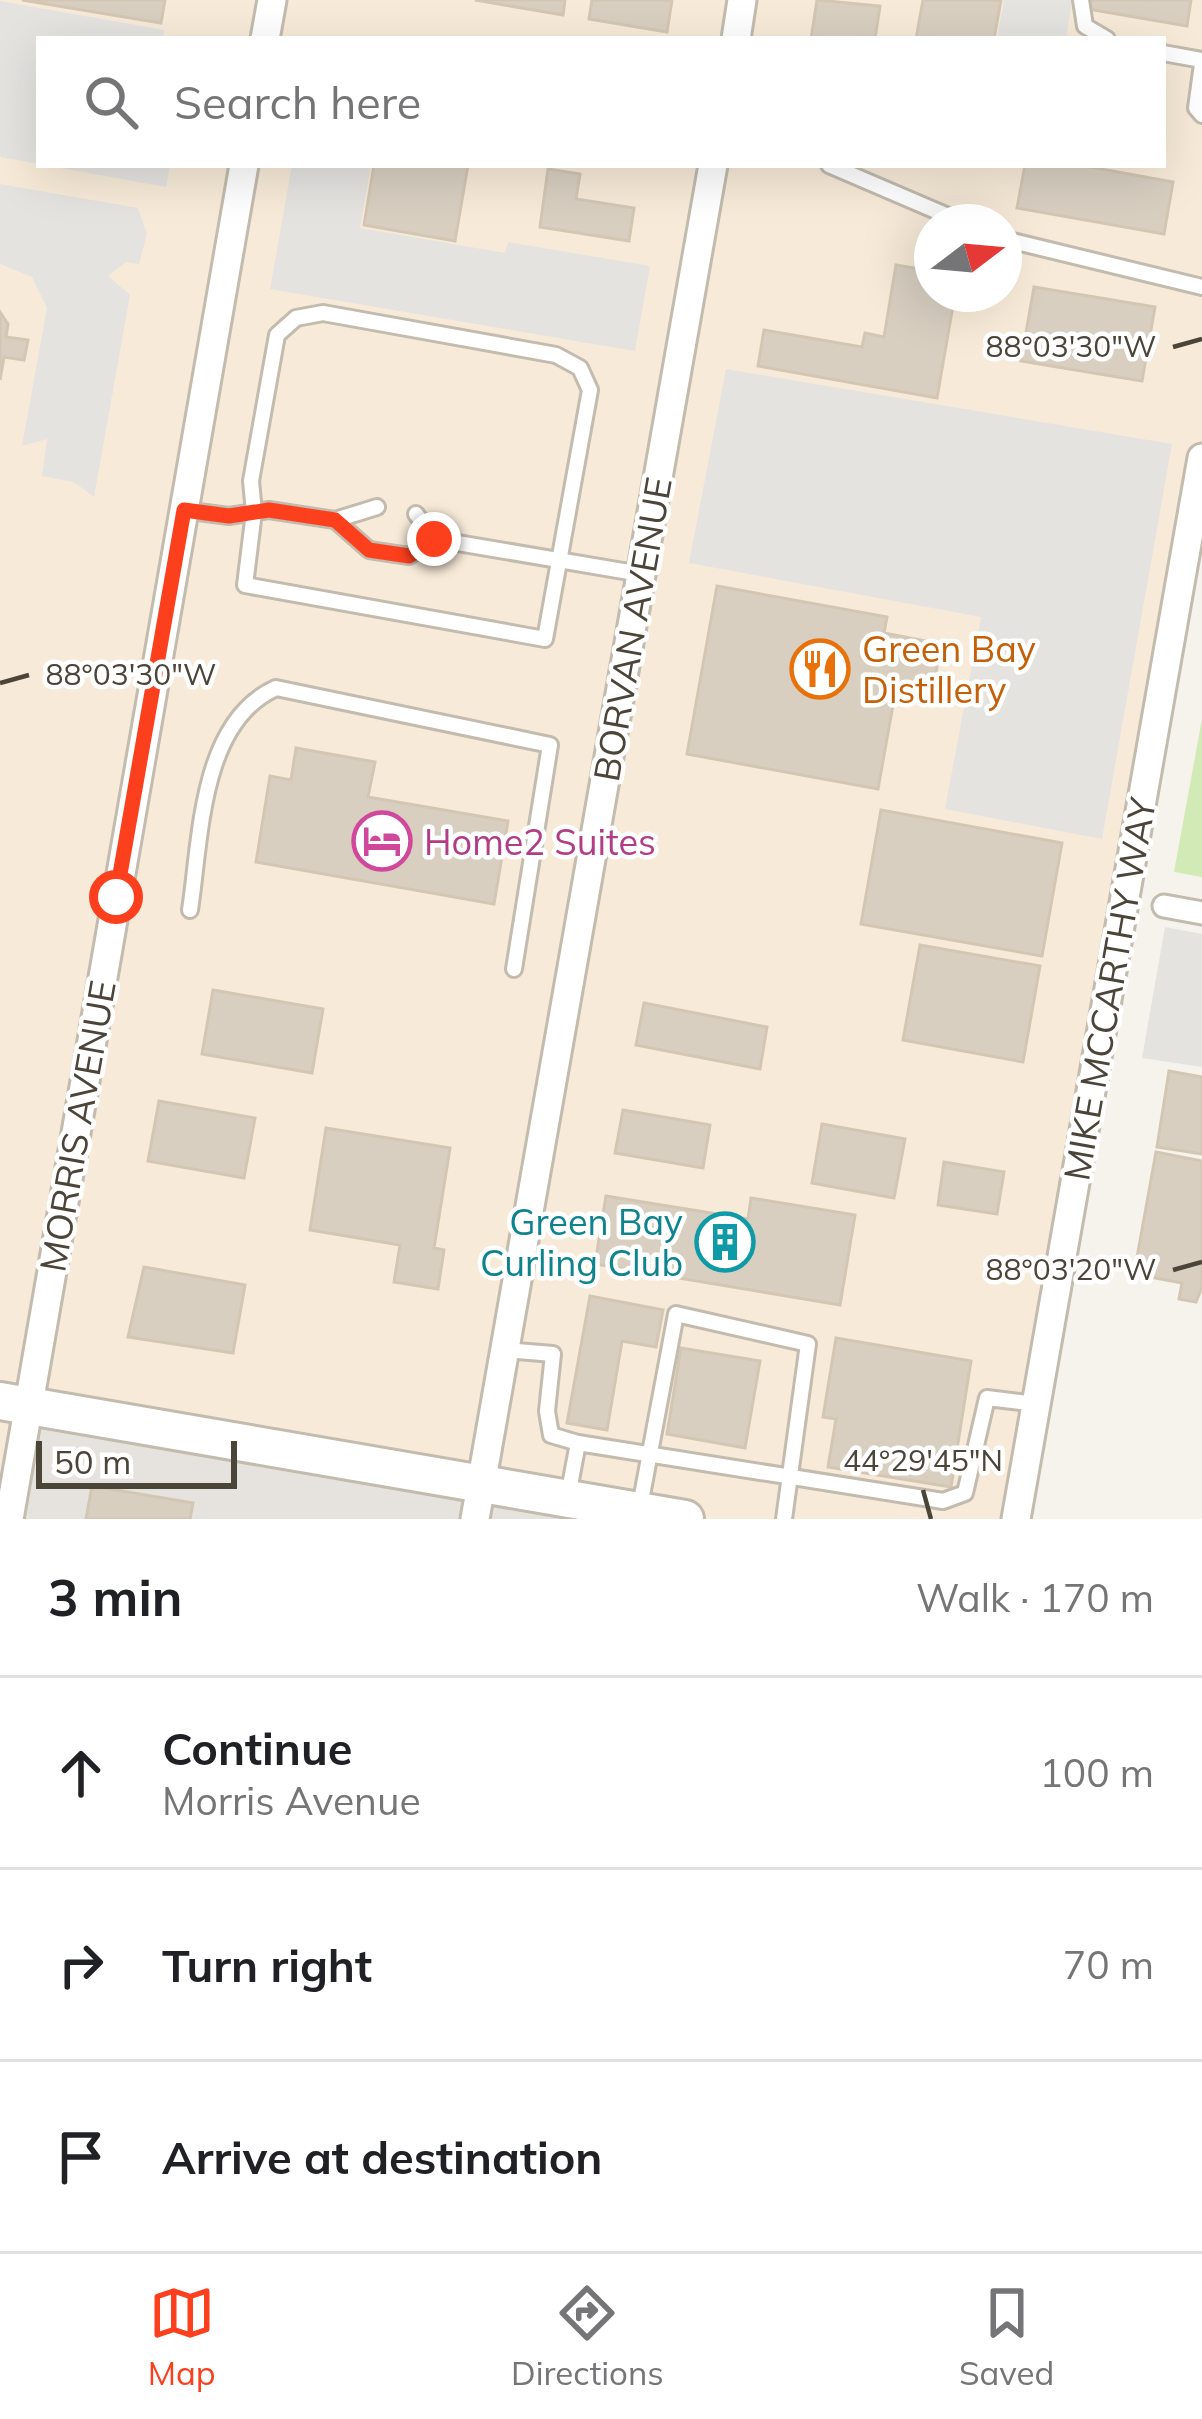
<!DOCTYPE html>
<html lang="en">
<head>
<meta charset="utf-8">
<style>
  body { margin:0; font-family:Mulish,sans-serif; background:#f2f2f2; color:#202124 }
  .compass { position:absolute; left:914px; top:204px; width:108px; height:108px; border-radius:50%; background:#fff; box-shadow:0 12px 48px #0002; rotate:74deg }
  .scale { position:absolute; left:36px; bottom:30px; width:201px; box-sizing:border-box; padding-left:12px; border:6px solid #4b4439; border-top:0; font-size:33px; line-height:42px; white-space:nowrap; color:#4b4439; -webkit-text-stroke:9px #fff; paint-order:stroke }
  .stop { position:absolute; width:36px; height:36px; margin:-27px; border:9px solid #fc3f1d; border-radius:50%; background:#fff }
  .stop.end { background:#fc3f1d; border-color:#fff; box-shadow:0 3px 12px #0008 }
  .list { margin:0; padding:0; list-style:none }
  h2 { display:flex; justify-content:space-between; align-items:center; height:156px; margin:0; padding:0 48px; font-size:51px }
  h2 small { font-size:39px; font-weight:400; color:#757577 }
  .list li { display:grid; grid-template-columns:78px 1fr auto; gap:36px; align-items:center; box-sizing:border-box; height:192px; padding:0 48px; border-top:3px solid #e0e0e0 }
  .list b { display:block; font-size:45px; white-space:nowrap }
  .list p { margin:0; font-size:39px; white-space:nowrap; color:#757577 }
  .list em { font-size:39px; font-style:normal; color:#757577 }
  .icon { flex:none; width:66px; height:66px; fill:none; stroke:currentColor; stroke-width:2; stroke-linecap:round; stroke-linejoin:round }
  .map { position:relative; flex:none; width:1202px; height:1519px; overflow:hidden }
  .search { position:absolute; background:#fff; box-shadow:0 12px 48px #0002; left:36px; right:36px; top:36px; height:132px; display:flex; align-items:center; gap:30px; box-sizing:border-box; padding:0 42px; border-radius:0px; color:#757577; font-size:45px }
  .sheet { height:732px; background:#fff }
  nav { display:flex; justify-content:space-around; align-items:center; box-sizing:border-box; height:168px; border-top:3px solid #e0e0e0; background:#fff; font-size:33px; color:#757577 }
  nav a { display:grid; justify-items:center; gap:6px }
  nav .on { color:#fc3f1d }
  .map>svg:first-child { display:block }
  .commercial { fill:#f7ead8; fill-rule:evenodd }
  .industrial { fill:#e6e2dd }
  .green { fill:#d2eab5 }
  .parking { fill:#e5e3e0 }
  .building { fill:#d8cfc1; stroke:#d3c7b4; stroke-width:3 }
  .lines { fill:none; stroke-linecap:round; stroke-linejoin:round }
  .service-casing { stroke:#c2bbae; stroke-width:20 }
  .pedestrian-casing { stroke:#c2bbae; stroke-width:27 }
  .minor-casing { stroke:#c2bbae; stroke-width:33 }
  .tertiary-casing { stroke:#c2bbae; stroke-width:42 }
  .service { stroke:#fff; stroke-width:14 }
  .pedestrian { stroke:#fff; stroke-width:21 }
  .minor { stroke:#fff; stroke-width:27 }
  .tertiary { stroke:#fff; stroke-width:36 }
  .route { stroke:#fc3f1d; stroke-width:15 }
  .ticks { fill:none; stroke:#4b4439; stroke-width:4.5 }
  .labels { text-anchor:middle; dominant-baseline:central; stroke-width:9; stroke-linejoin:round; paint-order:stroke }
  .street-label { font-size:36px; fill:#4b4439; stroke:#fff }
  .food-label { font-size:36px; fill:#c56008; stroke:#fff; text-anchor:start }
  .hotel-label { font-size:36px; fill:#b23c85; stroke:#fff; text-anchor:start }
  .culture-label { font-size:36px; fill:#0d838f; stroke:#fff; text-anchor:end }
  .ticks-label { font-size:30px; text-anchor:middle; fill:#4b4439; stroke:#fff; stroke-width:9; stroke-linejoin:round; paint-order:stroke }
</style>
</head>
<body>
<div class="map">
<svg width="1202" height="1519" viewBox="0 0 1202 1519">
  <rect width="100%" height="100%" fill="#f6f3ec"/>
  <path class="commercial" d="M0 0H1202V458L1016 1519H0ZM39 39H1163V165H39ZM932 222H1004V294H932Z"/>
  <polygon class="industrial" points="28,1405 685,1519 9,1519"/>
  <polygon class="green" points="1202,719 1202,877 1174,872"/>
  <g class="parking">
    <polygon points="1004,0 1072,0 1066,39 997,39"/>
    <polygon points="0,1 164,30 163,39 39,39 39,164 0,157"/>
    <polygon points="44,165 170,165 166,187"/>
    <polygon points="292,165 371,165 360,228 505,253 508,242 650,266 635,351 270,289"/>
    <polygon points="0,184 138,208 147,234 139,264 126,262 108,276 130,295 94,497 74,482 42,476 47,439 22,446 47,308 32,277 0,264"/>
    <polygon points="726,369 1172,444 1102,839 945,809 981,617 689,563"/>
    <polygon points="1165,927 1202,934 1202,1067 1142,1058"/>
  </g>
  <g class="building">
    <polygon points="22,0 165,0 161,23"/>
    <polygon points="475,0 565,0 563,15"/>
    <polygon points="592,0 672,0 667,32 589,19"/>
    <polygon points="817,0 880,6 875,39 811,39"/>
    <polygon points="923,0 1001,0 994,39 916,39"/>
    <polygon points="1090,0 1191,0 1187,26 1088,9"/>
    <polygon points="374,165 468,165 455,241 364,225"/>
    <polygon points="1025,165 1079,165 1173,182 1164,234 1017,208"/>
    <polygon points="548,169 580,174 576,199 634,208 629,241 540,227"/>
    <polygon points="896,265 932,271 932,294 955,294 937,398 758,366 764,330 862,347 865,333 884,337"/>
    <polygon points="1034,287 1155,307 1142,381 1021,361"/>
    <polygon points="0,312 8,324 6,337 28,340 24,360 4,357 0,380"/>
    <polygon points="717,586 887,617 884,633 941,644 931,701 895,694 878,789 687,754"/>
    <polygon points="296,748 375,762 368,797 508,821 494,904 256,862 270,776 291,780"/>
    <polygon points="881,810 1062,843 1042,956 861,924"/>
    <polygon points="920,945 1040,966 1023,1062 903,1040"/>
    <polygon points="213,990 323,1009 312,1073 202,1054"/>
    <polygon points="644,1003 767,1027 760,1069 636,1045"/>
    <polygon points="1169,1071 1202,1077 1202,1154 1157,1147"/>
    <polygon points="159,1101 255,1118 244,1178 148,1161"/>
    <polygon points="623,1110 710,1125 703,1168 615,1153"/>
    <polygon points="822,1124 905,1139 894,1198 812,1183"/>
    <polygon points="326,1128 450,1148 434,1248 444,1250 438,1289 394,1282 400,1245 310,1230"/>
    <polygon points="1156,1152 1202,1161 1202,1287 1196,1302 1179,1299 1182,1283 1134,1274"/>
    <polygon points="944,1162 1004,1172 997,1214 938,1205"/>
    <polygon points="606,1196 748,1219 751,1198 855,1215 840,1305 595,1264"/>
    <polygon points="144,1267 245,1285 233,1353 128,1337"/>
    <polygon points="590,1296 663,1310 656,1347 622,1341 607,1430 567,1423"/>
    <polygon points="836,1338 971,1361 951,1487 828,1467 836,1419 823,1417"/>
    <polygon points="681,1348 760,1361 745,1448 667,1434"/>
    <polygon points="92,1486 193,1503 190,1519 86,1519"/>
  </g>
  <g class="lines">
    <g class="service-casing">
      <g id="service">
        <polyline points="1081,0 1085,26 1107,39"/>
        <polyline points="1163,53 1202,60"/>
        <polyline points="1202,64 1196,108 1202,115"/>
        <polyline points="829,165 962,222"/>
        <polyline points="1004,239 1202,287"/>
        <polygon points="323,313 556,355 580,368 590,390 545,639 245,585 254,512 251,481 277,335 296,318"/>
        <polyline points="183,510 229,516 269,510 335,520 377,507"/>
        <polyline points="416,514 434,539 641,574"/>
        <polyline points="335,520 369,550 409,556 434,539"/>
        <path d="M190 910C201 838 200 722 276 688L550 745 514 969"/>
        <polyline points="505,1350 553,1354 547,1411 551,1435 578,1443"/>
        <polyline points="568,1496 578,1443 943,1501 965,1493 987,1398 1036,1404"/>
        <polyline points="640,1506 676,1314 808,1344 784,1519"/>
      </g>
    </g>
    <g class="pedestrian-casing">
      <polyline id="pedestrian" points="1164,906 1202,913"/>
    </g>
    <g class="minor-casing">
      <g id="minor">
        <polyline points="265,39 272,0"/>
        <polyline points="736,39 742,0"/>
        <polyline points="9,1519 244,165"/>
        <polyline points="475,1519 713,165"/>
        <polyline points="1016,1519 1202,458"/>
      </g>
    </g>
    <g class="tertiary-casing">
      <polyline id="tertiary" points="0,1401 685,1519"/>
    </g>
    <use href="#service" class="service"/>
    <use href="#pedestrian" class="pedestrian"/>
    <use href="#minor" class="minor"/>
    <use href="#tertiary" class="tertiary"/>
  </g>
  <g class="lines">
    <polyline class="route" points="116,897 184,510 229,516 269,510 335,520 369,550 409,556 434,539"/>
  </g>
  <path class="ticks" d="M1173 347 1202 339M0 683 29 675M1173 1270 1202 1262M923 1490 931 1519"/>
  <defs>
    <g id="restaurant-ring" transform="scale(3)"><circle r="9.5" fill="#fff" stroke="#e8710a" stroke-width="1.5"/><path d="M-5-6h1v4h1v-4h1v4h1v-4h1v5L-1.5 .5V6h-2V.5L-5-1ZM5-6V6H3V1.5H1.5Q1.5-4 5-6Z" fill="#e8710a"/></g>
    <g id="hotel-ring" transform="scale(3)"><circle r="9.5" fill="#fff" stroke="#d1479c" stroke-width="1.5"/><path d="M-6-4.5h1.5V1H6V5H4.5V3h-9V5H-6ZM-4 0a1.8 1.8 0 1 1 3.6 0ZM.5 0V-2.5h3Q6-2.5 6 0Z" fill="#d1479c"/></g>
    <g id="building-ring" transform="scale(3)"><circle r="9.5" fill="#fff" stroke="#0f9aa8" stroke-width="1.5"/><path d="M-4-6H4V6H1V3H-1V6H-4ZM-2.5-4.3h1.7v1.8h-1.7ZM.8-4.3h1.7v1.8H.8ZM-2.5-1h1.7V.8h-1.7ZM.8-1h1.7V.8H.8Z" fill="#0f9aa8"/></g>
  </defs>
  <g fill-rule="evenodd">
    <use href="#restaurant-ring" x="820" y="669"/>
    <use href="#hotel-ring" x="382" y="841"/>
    <use href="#building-ring" x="725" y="1242"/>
  </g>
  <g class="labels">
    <g class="street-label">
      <text transform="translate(632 629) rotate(-80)">BORVAN AVENUE</text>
      <text transform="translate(1109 989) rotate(-80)">MIKE MCCARTHY WAY</text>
      <text transform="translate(77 1126) rotate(-80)">MORRIS AVENUE</text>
    </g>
    <g class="food-label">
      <text x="862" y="648">Green Bay<tspan x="862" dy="41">Distillery</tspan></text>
    </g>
    <g class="hotel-label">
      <text x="424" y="841">Home2 Suites</text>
    </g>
    <g class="culture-label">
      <text x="683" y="1221">Green Bay<tspan x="683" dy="41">Curling Club</tspan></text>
    </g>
  </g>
  <g class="ticks-label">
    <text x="1071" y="357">88°03'30"W</text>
    <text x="131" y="685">88°03'30"W</text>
    <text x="1071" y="1280">88°03'20"W</text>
    <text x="923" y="1471">44°29'45"N</text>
  </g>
</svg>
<svg class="compass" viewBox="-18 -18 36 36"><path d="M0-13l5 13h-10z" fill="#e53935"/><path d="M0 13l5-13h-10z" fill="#757577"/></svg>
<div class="scale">50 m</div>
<div class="stop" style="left:116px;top:897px"></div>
<div class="stop end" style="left:434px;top:539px"></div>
<div class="search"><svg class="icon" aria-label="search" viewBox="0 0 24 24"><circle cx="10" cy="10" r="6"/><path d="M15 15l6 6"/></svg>Search here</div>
</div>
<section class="sheet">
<h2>3 min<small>Walk · 170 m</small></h2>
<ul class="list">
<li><svg class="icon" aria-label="ahead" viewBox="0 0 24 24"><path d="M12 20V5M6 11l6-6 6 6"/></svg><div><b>Continue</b><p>Morris Avenue</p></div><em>100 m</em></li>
<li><svg class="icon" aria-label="right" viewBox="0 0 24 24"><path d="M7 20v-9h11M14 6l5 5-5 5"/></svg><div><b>Turn right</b></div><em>70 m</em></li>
<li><svg class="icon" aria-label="arrive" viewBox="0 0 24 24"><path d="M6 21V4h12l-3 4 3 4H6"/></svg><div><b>Arrive at destination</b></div></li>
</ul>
</section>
<nav>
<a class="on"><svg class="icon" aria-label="map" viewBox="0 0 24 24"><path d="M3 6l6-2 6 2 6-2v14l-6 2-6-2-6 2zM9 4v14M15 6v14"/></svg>Map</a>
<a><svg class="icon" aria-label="directions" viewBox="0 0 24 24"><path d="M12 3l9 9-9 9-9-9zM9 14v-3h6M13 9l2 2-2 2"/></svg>Directions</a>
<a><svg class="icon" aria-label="saved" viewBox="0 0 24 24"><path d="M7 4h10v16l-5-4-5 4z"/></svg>Saved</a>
</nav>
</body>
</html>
